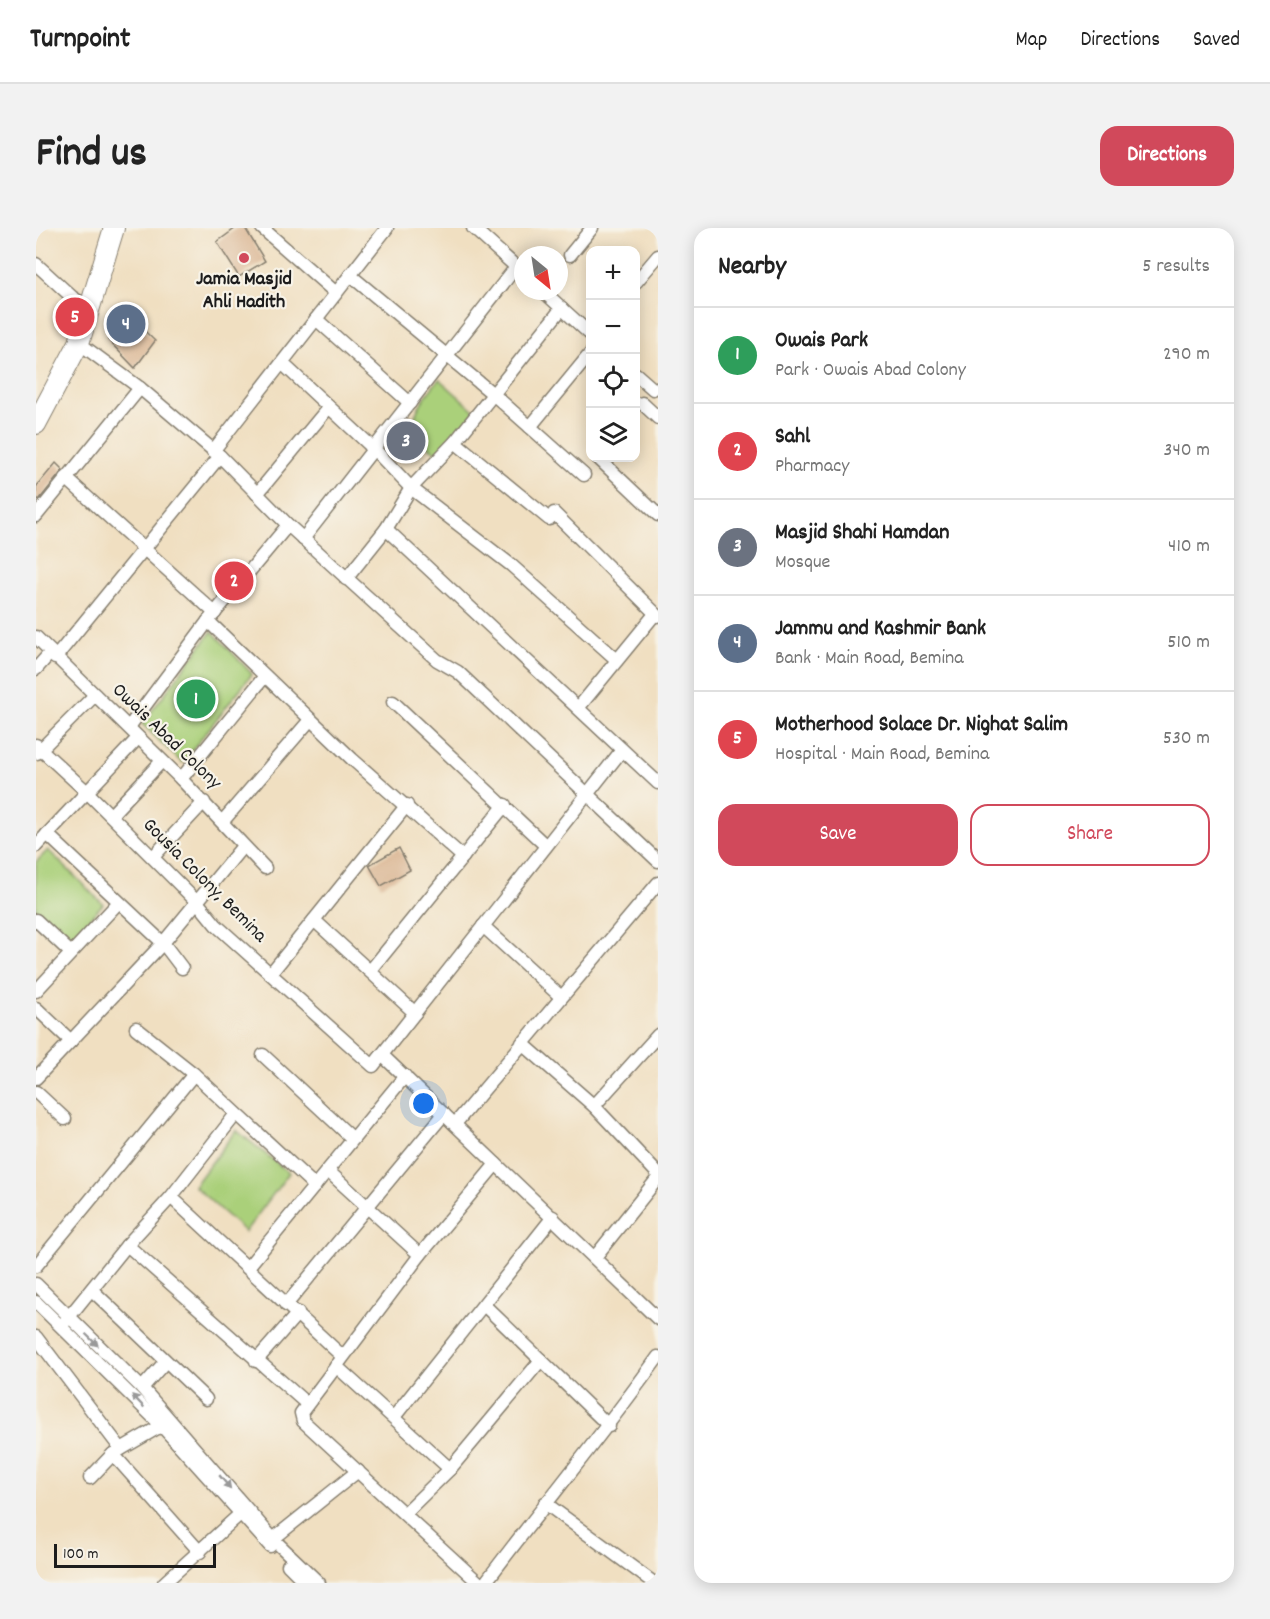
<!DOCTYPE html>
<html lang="en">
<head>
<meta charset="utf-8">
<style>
  body { margin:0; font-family:Dekko,sans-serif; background:#f2f2f2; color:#222 }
  .controls { position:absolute; right:18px; top:18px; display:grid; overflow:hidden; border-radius:12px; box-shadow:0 3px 15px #0003 }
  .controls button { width:54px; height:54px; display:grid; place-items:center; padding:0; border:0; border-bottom:2px solid #e0e0e0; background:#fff; color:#222; font:30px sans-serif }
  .compass { position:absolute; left:478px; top:18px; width:54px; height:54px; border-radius:50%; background:#fff; box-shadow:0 3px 15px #0003; rotate:150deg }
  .scale { position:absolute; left:18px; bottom:15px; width:162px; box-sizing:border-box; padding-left:6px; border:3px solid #1c1c1c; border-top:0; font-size:16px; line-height:21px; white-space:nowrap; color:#1c1c1c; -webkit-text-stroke:4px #f7f3e8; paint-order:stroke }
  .you { position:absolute; left:388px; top:876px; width:21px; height:21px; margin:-15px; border:4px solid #fff; border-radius:50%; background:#1a73e8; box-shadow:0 0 0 9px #1a73e833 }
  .badge { display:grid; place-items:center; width:39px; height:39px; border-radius:50%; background:#d1495b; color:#fff; font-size:20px; font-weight:700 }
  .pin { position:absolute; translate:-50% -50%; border:3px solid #fff; box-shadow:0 2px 6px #0006 }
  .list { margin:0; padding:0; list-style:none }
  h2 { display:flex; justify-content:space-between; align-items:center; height:78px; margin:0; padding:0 24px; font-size:26px }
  h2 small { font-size:20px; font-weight:400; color:#767676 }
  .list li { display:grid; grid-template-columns:39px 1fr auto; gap:18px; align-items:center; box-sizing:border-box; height:96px; padding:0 24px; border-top:2px solid #e0e0e0 }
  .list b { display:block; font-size:22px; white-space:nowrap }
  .list p { margin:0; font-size:20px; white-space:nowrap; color:#767676 }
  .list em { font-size:20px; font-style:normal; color:#767676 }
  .actions { display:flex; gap:12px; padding:18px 24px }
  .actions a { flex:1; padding:14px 0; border:2px solid #d1495b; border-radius:18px; text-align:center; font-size:21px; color:#d1495b }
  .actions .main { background:#d1495b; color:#fff }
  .icon { flex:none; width:33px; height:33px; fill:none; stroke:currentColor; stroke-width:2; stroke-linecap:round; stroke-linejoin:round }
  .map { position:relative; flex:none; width:622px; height:1355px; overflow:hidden; border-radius:18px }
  header { display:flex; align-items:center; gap:36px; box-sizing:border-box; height:84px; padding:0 30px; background:#fff; border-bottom:2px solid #e0e0e0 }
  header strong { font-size:28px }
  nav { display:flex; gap:33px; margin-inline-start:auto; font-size:21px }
  .intro { display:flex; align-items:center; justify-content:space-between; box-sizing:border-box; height:144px; padding:0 36px }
  h1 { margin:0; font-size:42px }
  .button { padding:15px 27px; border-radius:18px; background:#d1495b; color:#fff; font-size:21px; font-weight:700 }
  main { display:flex; gap:36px; padding:0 36px }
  aside { flex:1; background:#fff; border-radius:18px; box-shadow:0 3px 15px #0003 }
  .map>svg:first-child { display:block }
  .green { fill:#aad07a; stroke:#63764b; stroke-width:1.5 }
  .building { fill:#dbb896 }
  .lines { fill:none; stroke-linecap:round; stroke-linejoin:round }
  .minor-casing { stroke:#867e6e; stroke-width:15 }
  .primary-casing { stroke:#867e6e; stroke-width:22 }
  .minor { stroke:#fff; stroke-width:12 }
  .primary { stroke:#fff; stroke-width:20 }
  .oneway { fill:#999 }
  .poi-dot { fill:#d1495b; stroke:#f7f3e8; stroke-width:2 }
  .labels { text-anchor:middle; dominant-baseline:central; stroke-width:4.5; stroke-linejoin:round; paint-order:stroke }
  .poi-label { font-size:20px; font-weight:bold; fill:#1c1c1c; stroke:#f7f3e8 }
  .street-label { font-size:20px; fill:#1c1c1c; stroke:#f7f3e8 }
</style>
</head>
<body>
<header>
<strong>Turnpoint</strong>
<nav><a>Map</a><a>Directions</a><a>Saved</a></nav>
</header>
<div class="intro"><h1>Find us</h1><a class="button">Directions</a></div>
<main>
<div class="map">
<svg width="622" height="1355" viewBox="0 0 622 1355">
  <rect width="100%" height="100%" fill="#f7f3e8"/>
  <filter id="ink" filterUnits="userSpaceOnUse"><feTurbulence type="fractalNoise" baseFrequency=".0167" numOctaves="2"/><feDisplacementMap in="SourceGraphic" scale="12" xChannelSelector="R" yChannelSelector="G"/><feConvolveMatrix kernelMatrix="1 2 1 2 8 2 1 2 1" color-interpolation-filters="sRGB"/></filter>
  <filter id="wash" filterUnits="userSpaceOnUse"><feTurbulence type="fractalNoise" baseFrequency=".008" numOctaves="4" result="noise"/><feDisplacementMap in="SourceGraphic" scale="24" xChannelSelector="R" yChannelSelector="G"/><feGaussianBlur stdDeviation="1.35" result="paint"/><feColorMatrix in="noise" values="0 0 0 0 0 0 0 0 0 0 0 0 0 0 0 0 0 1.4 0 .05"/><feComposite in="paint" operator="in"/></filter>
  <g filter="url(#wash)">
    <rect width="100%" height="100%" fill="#f0dfc1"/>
    <g class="green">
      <path d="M403 151 439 183 404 227C362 201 379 181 403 151Z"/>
      <polygon points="176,403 216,446 146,535 106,496"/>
      <polygon points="12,622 67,676 31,714 0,682 0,634"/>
      <polygon points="200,902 253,945 209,1004 158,958"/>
    </g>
    <g id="blocks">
      <g class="building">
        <polygon points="200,0 209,0 229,33 203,49 181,14"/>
        <polygon points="84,79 119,113 99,140 72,112"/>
        <polygon points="371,191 387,219 368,232 356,211"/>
        <polygon points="20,235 27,242 3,272 0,269 0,259"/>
        <polygon points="363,620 374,642 345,658 333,637"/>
      </g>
    </g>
  </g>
  <g filter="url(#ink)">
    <use href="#blocks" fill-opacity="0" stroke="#867e6e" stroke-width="1.5"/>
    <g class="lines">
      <g class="minor-casing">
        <g id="minor">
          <polyline points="226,0 300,65"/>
          <polyline points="437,0 487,45"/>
          <polyline points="534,27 556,0"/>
          <polyline points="0,36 36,69 53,80"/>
          <polyline points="314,47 457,166 548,247"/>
          <polyline points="600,54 622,28"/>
          <polyline points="507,63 554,106"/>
          <polyline points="280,91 374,175"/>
          <polyline points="43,115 104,160 184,228 252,297 401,432 422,444 622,633"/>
          <polyline points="246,135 338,221 375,260 475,337 581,432"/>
          <polyline points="600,146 617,161"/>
          <polyline points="606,175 622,190"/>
          <polyline points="494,199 554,126"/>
          <polyline points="419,214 513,291"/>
          <polyline points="177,223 351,0"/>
          <polyline points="562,230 622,287"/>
          <polyline points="30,250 179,385"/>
          <polyline points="221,266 293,179"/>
          <polyline points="518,285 622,388"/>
          <polyline points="0,288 104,160"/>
          <polyline points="350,301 622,555"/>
          <polyline points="267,311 480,39"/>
          <polyline points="310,351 350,301 375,260 419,214 526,80"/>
          <polyline points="172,393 316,531 427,629"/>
          <polyline points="0,409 145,551 229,640"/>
          <polyline points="19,430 184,228"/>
          <polyline points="0,441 15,424"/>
          <polyline points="357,474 510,618"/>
          <polyline points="543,479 619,386"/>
          <polyline points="93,499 172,393 252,297"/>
          <polyline points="0,517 51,564 162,675 180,697 337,838 586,522"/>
          <polyline points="1,525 59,467"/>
          <polyline points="145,551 229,448"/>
          <polyline points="75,587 126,533"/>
          <polyline points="187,593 274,492"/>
          <polyline points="11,606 127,715 146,740"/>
          <polyline points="0,618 102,510"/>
          <polyline points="117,629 168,574"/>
          <polyline points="0,692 35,725"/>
          <polyline points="278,692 379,785"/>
          <polyline points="447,698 524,768"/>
          <polyline points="335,742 469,577"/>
          <polyline points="235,745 371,577"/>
          <polyline points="0,763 82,675"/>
          <polyline points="0,780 35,813"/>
          <polyline points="100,800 158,846 279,958"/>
          <polyline points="486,815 558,878 622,946"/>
          <polyline points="227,827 317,911"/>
          <polyline points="346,827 622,1091"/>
          <polyline points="0,850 127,715 207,618"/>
          <polyline points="0,864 29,891"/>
          <polyline points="558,878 622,807"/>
          <polyline points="419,896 622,655"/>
          <polyline points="292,943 384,1027"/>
          <polyline points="135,969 306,1128"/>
          <polyline points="91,1017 271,1176"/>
          <polyline points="559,1029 622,950"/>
          <polyline points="0,1038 158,846"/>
          <polyline points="212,1039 369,848"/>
          <polyline points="0,1056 106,1160 237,1311 283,1355"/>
          <polyline points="56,1062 170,1171"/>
          <polyline points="0,1074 125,1197 234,1318"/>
          <polyline points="250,1077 408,886"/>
          <polyline points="448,1077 573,1198"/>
          <polyline points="28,1095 91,1017 135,969 200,886"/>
          <polyline points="0,1109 85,1221 77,1226 164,1324"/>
          <polyline points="220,1133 262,1085"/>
          <polyline points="300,1138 414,1241"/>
          <polyline points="106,1160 129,1134"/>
          <polyline points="358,1189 517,989"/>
          <polyline points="85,1221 130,1195"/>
          <polyline points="54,1250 77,1226"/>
          <polyline points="509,1275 618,1355"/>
          <polyline points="369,1285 414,1241 505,1132"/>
          <polyline points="237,1311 322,1243"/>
          <polyline points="252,1337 270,1355"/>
          <polyline points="128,1355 203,1287"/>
          <polyline points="443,1355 267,1193 265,1185 384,1027 460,936"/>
          <path d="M449 1355C506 1279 567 1206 622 1129"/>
        </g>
      </g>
      <g class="primary-casing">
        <polyline id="primary" points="0,196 43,115 78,0"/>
      </g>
      <use href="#minor" class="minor"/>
      <use href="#primary" class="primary"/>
    </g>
    <defs><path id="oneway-solid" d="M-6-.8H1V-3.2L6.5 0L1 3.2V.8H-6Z" transform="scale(1.5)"/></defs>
    <g class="oneway">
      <use href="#oneway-solid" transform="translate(56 1112) rotate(44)"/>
      <use href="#oneway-solid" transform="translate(102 1173) rotate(-134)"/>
      <use href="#oneway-solid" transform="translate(189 1254) rotate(50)"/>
    </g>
  </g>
  <circle class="poi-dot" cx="208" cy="30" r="6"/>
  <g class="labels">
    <g class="poi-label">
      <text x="208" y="52">Jamia Masjid<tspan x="208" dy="23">Ahli Hadith</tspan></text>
    </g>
    <g class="street-label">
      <text transform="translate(130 509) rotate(44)">Owais Abad Colony</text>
      <text transform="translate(168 653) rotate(45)">Gousia Colony, Bemina</text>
    </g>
  </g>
</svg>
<div class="controls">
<button>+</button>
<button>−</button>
<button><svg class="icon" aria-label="locate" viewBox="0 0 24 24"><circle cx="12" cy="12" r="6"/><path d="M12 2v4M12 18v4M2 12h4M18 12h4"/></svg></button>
<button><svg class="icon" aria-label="layers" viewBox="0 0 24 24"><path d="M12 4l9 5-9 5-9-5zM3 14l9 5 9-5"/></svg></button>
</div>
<svg class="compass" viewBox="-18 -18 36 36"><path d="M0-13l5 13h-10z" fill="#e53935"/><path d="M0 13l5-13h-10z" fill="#767676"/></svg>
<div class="scale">100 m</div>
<div class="you"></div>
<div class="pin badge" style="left:160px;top:471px;background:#2e9e5b">1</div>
<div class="pin badge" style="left:198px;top:353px;background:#e0444e">2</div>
<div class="pin badge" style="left:370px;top:213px;background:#6b7280">3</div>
<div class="pin badge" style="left:90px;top:96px;background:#5c6f8a">4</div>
<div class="pin badge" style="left:39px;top:89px;background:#e0444e">5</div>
</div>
<aside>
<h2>Nearby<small>5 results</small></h2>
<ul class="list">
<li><span class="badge" style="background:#2e9e5b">1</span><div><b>Owais Park</b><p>Park · Owais Abad Colony</p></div><em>290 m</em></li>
<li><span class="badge" style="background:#e0444e">2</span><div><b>Sahl</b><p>Pharmacy</p></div><em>340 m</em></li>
<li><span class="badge" style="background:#6b7280">3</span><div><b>Masjid Shahi Hamdan</b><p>Mosque</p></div><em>410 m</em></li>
<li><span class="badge" style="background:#5c6f8a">4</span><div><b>Jammu and Kashmir Bank</b><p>Bank · Main Road, Bemina</p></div><em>510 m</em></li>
<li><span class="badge" style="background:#e0444e">5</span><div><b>Motherhood Solace Dr. Nighat Salim</b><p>Hospital · Main Road, Bemina</p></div><em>530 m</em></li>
</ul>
<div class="actions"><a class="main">Save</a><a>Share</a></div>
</aside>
</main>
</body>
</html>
